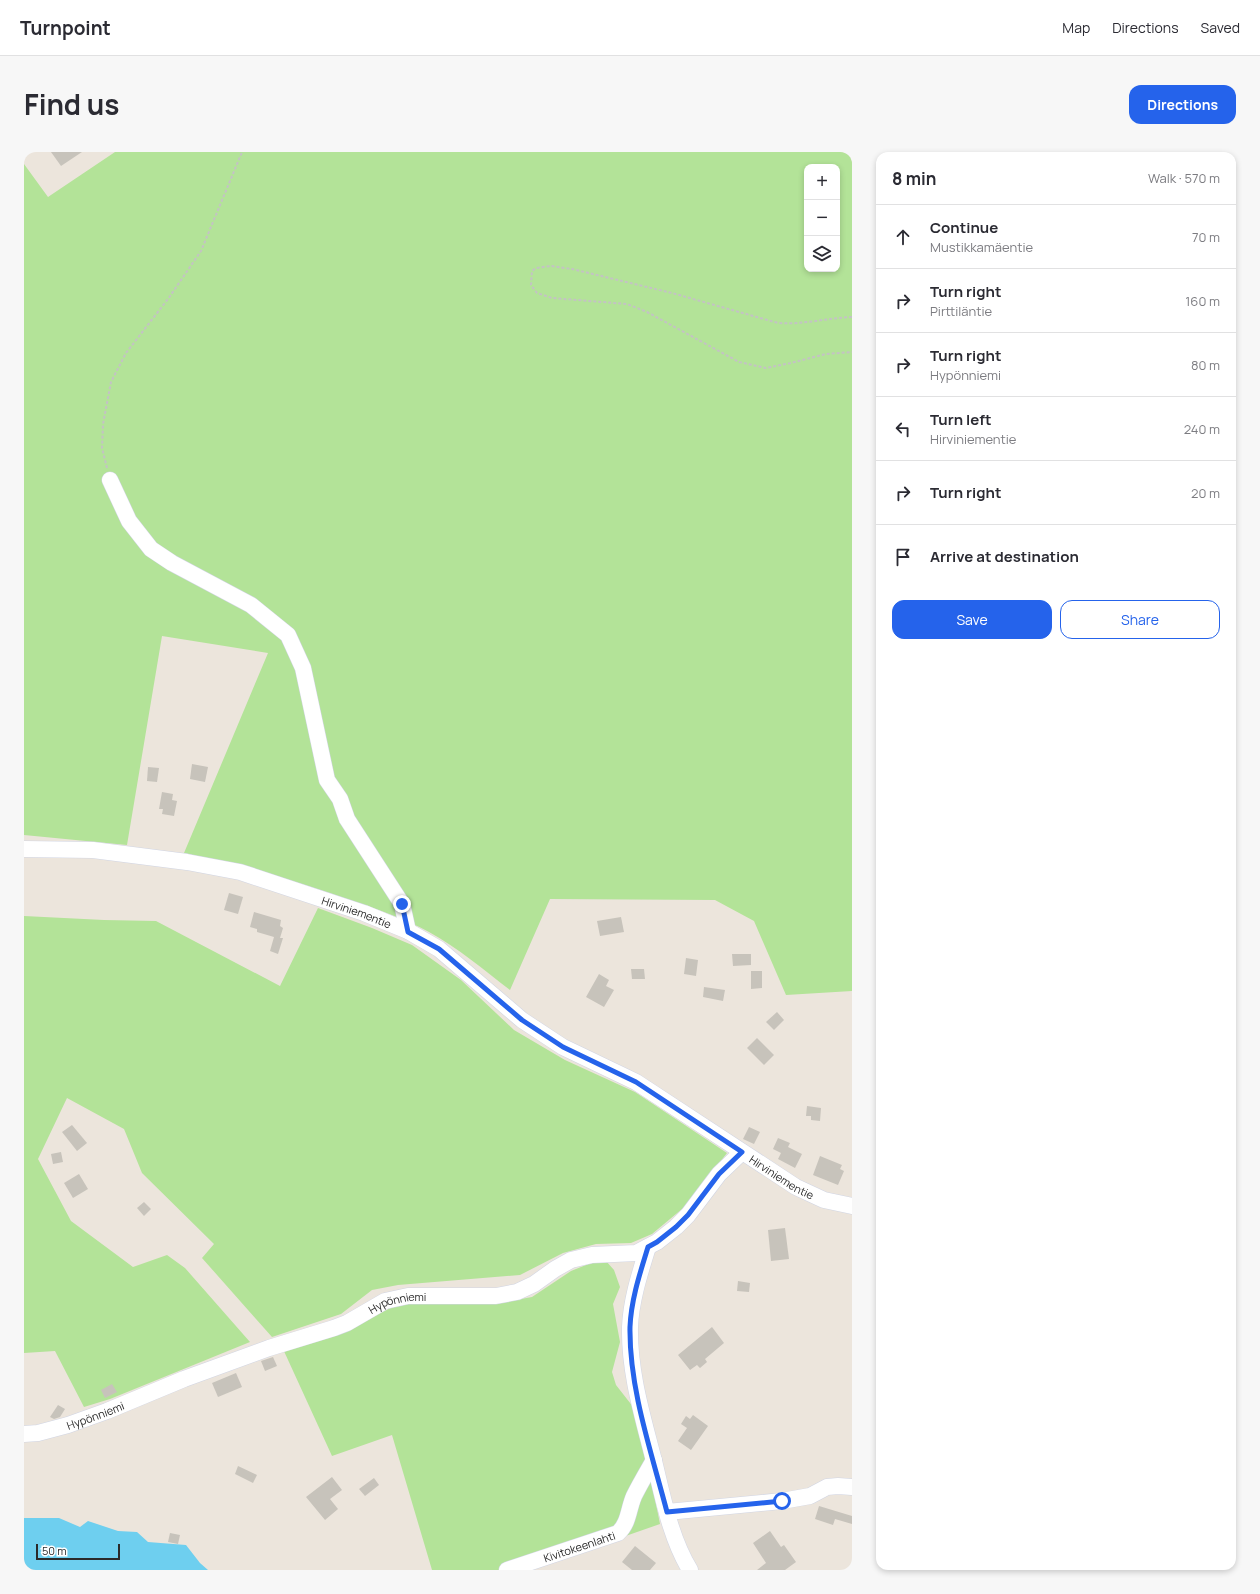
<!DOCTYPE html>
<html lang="en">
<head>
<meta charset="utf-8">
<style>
  body { margin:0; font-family:Manrope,sans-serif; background:#f7f7f7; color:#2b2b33 }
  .controls { position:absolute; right:12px; top:12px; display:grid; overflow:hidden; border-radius:8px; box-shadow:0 2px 6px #0003 }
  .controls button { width:36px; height:36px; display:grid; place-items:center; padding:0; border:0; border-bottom:1px solid #e1e1e2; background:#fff; color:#2b2b33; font:20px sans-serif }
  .scale { position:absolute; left:12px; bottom:10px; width:84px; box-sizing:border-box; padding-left:4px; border:2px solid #2a2a2a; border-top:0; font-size:11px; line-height:14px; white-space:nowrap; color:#2a2a2a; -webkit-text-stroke:3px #fff; paint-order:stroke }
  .stop { position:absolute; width:12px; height:12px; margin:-9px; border:3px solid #2563eb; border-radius:50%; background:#fff }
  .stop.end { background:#2563eb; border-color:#fff; box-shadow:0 1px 4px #0008 }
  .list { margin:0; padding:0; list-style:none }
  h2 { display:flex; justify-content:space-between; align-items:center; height:52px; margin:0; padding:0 16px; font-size:17px }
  h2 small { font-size:13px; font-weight:400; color:#7c7c81 }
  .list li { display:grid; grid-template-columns:26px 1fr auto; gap:12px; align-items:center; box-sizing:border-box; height:64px; padding:0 16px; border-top:1px solid #e1e1e2 }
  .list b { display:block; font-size:15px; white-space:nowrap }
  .list p { margin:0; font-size:13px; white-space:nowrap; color:#7c7c81 }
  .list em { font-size:13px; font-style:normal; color:#7c7c81 }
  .actions { display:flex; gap:8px; padding:12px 16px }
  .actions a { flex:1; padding:9px 0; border:1px solid #2563eb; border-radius:12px; text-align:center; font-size:14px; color:#2563eb }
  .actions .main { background:#2563eb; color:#fff }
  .icon { flex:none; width:22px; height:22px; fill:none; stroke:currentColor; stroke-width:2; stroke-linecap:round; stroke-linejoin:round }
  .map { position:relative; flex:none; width:828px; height:1418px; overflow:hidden; border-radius:12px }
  header { display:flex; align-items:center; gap:24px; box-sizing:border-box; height:56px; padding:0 20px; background:#fff; border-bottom:1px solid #e1e1e2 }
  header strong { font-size:19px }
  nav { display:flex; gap:22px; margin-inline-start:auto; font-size:14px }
  .intro { display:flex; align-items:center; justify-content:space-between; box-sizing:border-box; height:96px; padding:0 24px }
  h1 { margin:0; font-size:28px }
  .button { padding:10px 18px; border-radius:12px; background:#2563eb; color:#fff; font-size:14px; font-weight:700 }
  main { display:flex; gap:24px; padding:0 24px }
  aside { flex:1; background:#fff; border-radius:12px; box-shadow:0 2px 6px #0003 }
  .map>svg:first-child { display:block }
  .green { fill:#b3e398; fill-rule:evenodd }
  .water { fill:#6ecfef }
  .building { fill:#c7c3bb }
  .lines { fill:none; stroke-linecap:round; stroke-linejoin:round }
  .minor-casing { stroke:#d1d5e3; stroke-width:17 }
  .path { stroke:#c3c3c3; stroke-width:2; stroke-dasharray:3 2; stroke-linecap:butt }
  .minor { stroke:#fff; stroke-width:16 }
  .route { stroke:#2563eb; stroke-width:5 }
  .labels { text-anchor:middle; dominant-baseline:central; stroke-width:3.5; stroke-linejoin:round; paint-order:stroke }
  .street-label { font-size:11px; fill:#2a2a2a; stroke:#fff }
</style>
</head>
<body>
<header>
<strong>Turnpoint</strong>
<nav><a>Map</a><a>Directions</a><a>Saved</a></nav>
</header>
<div class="intro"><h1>Find us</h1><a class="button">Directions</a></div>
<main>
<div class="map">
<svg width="828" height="1418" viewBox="0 0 828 1418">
  <rect width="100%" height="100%" fill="#ece5dc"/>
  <g class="green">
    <path d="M91 0H828V839L762 843 730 769 691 748 526 747 486 838C460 818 434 796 405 780 381 767 355 758 329 749 273 729 218 714 160 701L244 501 138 484 103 693 0 683V12L24 45ZM783 15H813V117H783Z"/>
    <polygon points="294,756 348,776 388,793 437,828 490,878 541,908 611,940 703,1001 664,1052 628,1082 607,1091 572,1092 539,1101 496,1123 374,1133 348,1138 317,1162 248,1185 178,1106 190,1092 118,1021 100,977 43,946 14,1007 47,1069 109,1115 143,1103 161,1116 226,1190 86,1247 60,1255 31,1199 0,1201 0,764 80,768 132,769 256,834"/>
    <polygon points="582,1109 590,1118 596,1135 589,1152 596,1190 588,1220 592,1233 610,1256 623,1307 636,1372 504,1418 408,1418 368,1283 308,1304 259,1197 348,1165 371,1154 400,1150 486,1149 508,1145 547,1119 567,1111"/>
  </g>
  <polygon class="water" points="0,1366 35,1366 56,1375 64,1369 94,1379 113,1380 124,1390 162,1393 176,1411 184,1418 0,1418"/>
  <g class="building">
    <polygon points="27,0 58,0 37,14"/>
    <polygon points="168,612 184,615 181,630 166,627"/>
    <polygon points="124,615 135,616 133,630 123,629"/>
    <polygon points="138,640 149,642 148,648 153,649 150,664 138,662 139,657 135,657"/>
    <polygon points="205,741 219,745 214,762 200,758"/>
    <polygon points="230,760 257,768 256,774 259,776 256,786 259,786 254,802 246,799 250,785 233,780 233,777 226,775"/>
    <polygon points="597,765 600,780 576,784 573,769"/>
    <polygon points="708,802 727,802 727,813 709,814"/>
    <polygon points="662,806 674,808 672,824 660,822"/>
    <polygon points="607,817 620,817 621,827 608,827"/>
    <polygon points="727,819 738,819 738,836 727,837"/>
    <polygon points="575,822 585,828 582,834 590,838 580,855 562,845"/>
    <polygon points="680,835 701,838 699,849 679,845"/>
    <polygon points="753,860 760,868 750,878 742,870"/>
    <polygon points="733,886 750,903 740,913 723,896"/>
    <polygon points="783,954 797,956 796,969 787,968 787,964 782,964"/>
    <polygon points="48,973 63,991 53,999 38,980"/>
    <polygon points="725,975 736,980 730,992 719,987"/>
    <polygon points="754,986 766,991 764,995 778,1002 771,1016 754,1007 757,1001 749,997"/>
    <polygon points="37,1000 39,1010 29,1012 27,1002"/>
    <polygon points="796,1004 818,1013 816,1017 820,1019 814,1033 789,1023"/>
    <polygon points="55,1022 64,1037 49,1046 40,1031"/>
    <polygon points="120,1050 127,1057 120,1064 113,1056"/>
    <polygon points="761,1076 765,1107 747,1109 744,1078"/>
    <polygon points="714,1129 726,1131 725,1140 713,1139"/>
    <polygon points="688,1175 700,1191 681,1207 683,1210 676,1216 673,1213 666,1218 654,1203"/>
    <polygon points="249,1205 253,1214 241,1219 237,1209"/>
    <polygon points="212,1221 218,1235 194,1245 188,1231"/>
    <polygon points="88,1232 93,1240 81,1246 77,1238"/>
    <polygon points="34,1253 41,1257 36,1265 30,1267 26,1265"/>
    <polygon points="669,1263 684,1274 667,1298 654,1289 663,1276 657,1272 662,1264 666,1267"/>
    <polygon points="214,1314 233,1323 229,1331 211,1322"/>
    <polygon points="308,1325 318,1338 306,1347 314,1357 301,1368 282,1345"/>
    <polygon points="350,1326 355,1333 341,1344 335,1337"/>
    <polygon points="795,1354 828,1364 828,1372 811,1367 809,1373 791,1367"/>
    <polygon points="746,1379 757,1395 760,1393 772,1410 761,1418 733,1418 742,1411 729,1391"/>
    <polygon points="146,1381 156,1383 154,1392 144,1390"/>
    <polygon points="611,1394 632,1411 626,1418 608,1418 598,1410"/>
  </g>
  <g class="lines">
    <g class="minor-casing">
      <g id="minor">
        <polyline points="86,328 105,369 127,397 148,411 227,453 264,483 279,516 303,628 316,647 323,667 378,752 384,779"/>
        <path id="s1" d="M0 697 69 698 163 710 216 720 340 761 384 779 415 797 498 868 539 895 612 930 772 1035 800 1048 828 1054"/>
        <path d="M624 1095C616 1121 607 1148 606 1175 605 1221 619 1265 630 1309 639 1345 646 1385 666 1418"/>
        <path id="s2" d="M0 1282 14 1281 44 1273 83 1259 160 1227 245 1196 310 1176 323 1171 361 1149 384 1144H472L493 1140 510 1132 531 1117 547 1108 568 1103 612 1101 633 1090 652 1075 664 1063 695 1022 718 1000"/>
        <polyline points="643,1360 758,1349 786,1344 803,1335 814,1334 828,1335"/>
        <path id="s3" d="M483 1418 594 1381C605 1371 604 1358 610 1344 616 1332 623 1320 630 1308"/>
      </g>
    </g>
    <g class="path">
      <path d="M828 165C803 166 778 173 754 171L648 141 548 117 527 114 512 116 508 119 507 133 513 141 528 146 603 152 623 160 715 210 742 216 767 211 802 202 828 200"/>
      <polyline points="83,316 78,296 79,272 87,230 102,201 144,147 177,99 218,0"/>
    </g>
    <use href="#minor" class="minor"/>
  </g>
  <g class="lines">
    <path class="route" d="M378 752 384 780 415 797 498 868 539 895 612 930 718 1000 695 1022 664 1063 652 1075 633 1090 624 1095C616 1121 607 1148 606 1175 605 1237 628 1302 643 1360L758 1349"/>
  </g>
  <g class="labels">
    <g class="street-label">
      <text stroke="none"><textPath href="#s1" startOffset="341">Hirviniementie</textPath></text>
      <text stroke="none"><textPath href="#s1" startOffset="845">Hirviniementie</textPath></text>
      <text stroke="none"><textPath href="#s2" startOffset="398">Hypönniemi</textPath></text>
      <text stroke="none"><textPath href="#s2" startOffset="74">Hypönniemi</textPath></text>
      <text stroke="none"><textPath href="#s3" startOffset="76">Kivitokeenlahti</textPath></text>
    </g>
  </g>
</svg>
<div class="controls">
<button>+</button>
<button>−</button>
<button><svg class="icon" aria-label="layers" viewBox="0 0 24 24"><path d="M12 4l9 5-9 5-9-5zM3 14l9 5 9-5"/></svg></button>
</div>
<div class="scale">50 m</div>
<div class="stop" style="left:758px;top:1349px"></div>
<div class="stop end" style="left:378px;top:752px"></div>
</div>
<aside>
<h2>8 min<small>Walk · 570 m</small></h2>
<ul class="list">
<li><svg class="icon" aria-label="ahead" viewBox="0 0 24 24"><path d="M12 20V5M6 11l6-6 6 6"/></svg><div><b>Continue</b><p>Mustikkamäentie</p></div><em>70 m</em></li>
<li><svg class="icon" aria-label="right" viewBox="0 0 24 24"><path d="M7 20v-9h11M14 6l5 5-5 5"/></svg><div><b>Turn right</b><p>Pirttiläntie</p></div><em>160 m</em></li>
<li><svg class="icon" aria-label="right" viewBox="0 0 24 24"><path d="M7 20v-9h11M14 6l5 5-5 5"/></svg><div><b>Turn right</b><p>Hypönniemi</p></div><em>80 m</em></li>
<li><svg class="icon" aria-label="left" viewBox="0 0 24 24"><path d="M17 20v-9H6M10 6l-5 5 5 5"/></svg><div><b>Turn left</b><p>Hirviniementie</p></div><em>240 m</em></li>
<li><svg class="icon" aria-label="right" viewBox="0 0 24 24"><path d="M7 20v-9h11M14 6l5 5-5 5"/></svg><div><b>Turn right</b></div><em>20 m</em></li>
<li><svg class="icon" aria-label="arrive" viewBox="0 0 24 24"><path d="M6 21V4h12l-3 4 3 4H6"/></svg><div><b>Arrive at destination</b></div></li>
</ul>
<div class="actions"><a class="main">Save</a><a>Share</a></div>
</aside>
</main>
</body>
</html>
